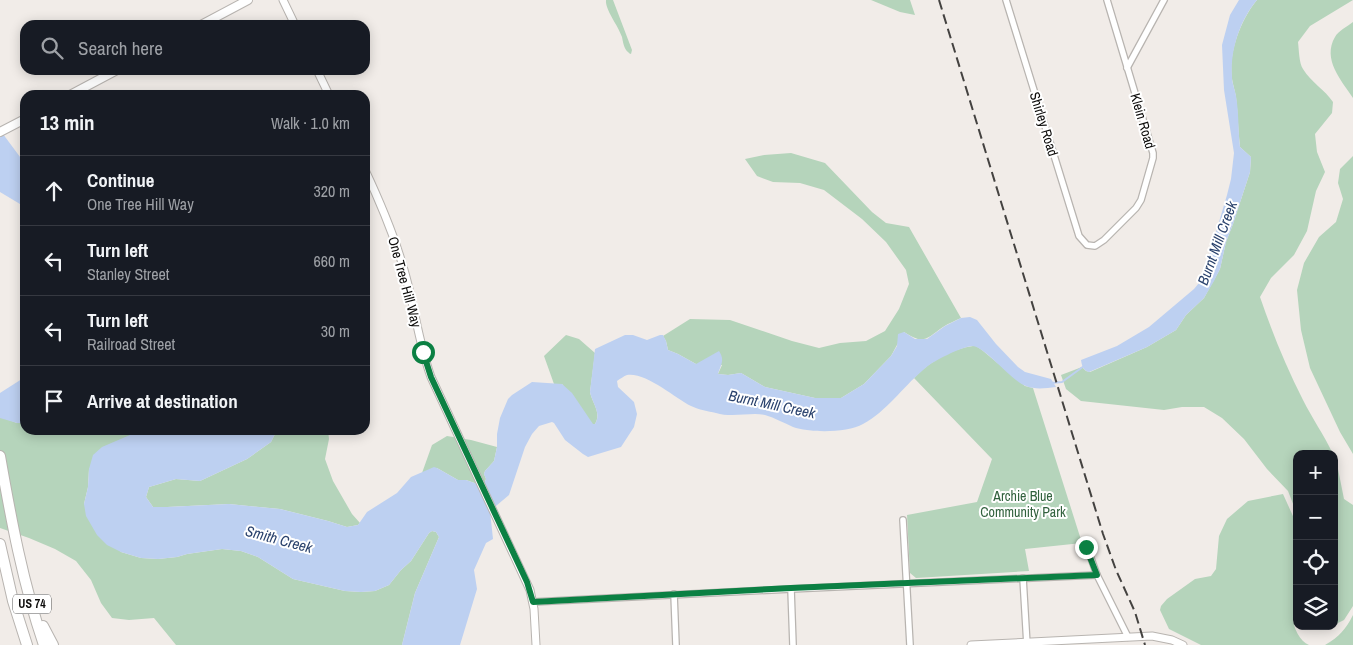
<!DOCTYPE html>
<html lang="en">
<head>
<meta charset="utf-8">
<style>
  body { margin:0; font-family:"Archivo Narrow",sans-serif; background:#20242c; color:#f1f3f6 }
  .controls { position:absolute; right:15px; bottom:15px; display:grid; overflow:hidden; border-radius:10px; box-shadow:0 2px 12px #0003 }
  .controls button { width:45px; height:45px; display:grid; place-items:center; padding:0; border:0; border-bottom:1px solid #363941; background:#171b24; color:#f1f3f6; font:25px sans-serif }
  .stop { position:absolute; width:15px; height:15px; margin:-11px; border:4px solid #0b8043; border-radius:50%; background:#fff }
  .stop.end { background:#0b8043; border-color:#fff; box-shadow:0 1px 5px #0008 }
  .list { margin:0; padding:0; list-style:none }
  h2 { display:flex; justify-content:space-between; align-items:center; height:65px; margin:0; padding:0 20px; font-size:21px }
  h2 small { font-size:16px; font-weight:400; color:#9ea1a6 }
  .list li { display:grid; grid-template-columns:32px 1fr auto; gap:15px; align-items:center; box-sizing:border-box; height:70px; padding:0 20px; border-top:1px solid #363941 }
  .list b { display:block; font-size:19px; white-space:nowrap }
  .list p { margin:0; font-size:16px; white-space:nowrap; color:#9ea1a6 }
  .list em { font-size:16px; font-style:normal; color:#9ea1a6 }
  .icon { flex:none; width:28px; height:28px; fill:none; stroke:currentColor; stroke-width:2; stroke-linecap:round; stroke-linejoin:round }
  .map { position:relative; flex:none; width:1353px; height:645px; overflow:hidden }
  .search { position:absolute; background:#171b24; box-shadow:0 2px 12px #0003; left:20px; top:20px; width:350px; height:55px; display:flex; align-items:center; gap:12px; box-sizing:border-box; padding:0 18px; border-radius:15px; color:#9ea1a6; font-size:19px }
  .panel { position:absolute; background:#171b24; box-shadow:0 2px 12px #0003; left:20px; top:90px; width:350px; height:345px; border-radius:15px }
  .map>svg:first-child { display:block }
  .green { fill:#b5d4bb }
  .water { fill:#bdd0f1 }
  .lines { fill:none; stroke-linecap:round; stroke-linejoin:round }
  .stream { stroke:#bdd0f1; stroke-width:2 }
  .minor-casing { stroke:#b8b4b0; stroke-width:8 }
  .tertiary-casing { stroke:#b8b4b0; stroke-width:9 }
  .secondary-casing { stroke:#b8b4b0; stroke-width:10 }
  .motorway-casing { stroke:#b8b4b0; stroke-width:12 }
  .minor { stroke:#fff; stroke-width:5.5 }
  .tertiary { stroke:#fff; stroke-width:7 }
  .secondary { stroke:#fff; stroke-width:8 }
  .motorway { stroke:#fff; stroke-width:10 }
  .rail { stroke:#444240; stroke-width:2; stroke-dasharray:10 5; stroke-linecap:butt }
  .route { stroke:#0b8043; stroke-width:6 }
  .labels { text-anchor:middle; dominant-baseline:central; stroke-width:4; stroke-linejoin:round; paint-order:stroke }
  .shield { fill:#fff; stroke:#555454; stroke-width:1 }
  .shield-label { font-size:12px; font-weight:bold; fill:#0c0b0a }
  .street-label { font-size:14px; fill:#0c0b0a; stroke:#fff }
  .park-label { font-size:14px; fill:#31613d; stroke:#fff }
  .water-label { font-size:15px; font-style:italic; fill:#29416c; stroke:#fff }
</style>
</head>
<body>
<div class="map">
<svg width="1353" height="645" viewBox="0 0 1353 645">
  <rect width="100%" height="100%" fill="#f1ece8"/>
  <g class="green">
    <path d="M606 0H613L632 50 631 54C630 54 629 53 628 52 624 49 623 42 622 37 618 25 605 10 606 0Z"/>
    <polygon points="871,0 910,0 915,15 900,12"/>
    <path d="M1257 0H1353L1310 26 1298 42C1299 50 1299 63 1303 69 1311 82 1325 90 1333 102L1332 113 1315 134 1317 152 1325 172 1316 191 1307 231 1294 255 1271 278 1260 297C1272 332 1286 367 1303 400 1312 418 1324 435 1333 454H1297V514L1288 491 1267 469 1244 439 1222 418 1204 407H1182L1164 410 1081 401 1066 389 1061 375 1082 367 1086 371 1090 372 1147 347 1176 330 1186 315 1204 298 1220 269 1226 242 1233 224 1250 172 1251 157 1240 147C1238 131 1238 114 1236 97 1235 91 1233 85 1232 79 1228 53 1241 19 1257 0Z"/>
    <path d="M1353 22V98C1341 80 1322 59 1335 37 1338 31 1348 26 1353 22Z"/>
    <path d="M791 153 825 163 872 212 886 223 909 227 961 318C955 321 949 323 943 327 926 339 924 345 904 332L891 356 864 384 841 398H815L765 387 741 373 728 375 718 374 722 365 696 364 678 354 668 350 666 341 663 336 690 319 730 320 792 341 819 348 840 343 866 341 885 331 899 309 909 284 906 270 886 242 862 219 824 190 800 183 773 182 757 176 745 159 764 155Z"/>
    <polygon points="1353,156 1353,454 1340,432 1310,368 1301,330 1297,290 1304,263 1319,237 1336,222 1343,199 1338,183 1340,169"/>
    <path d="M566 335 579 339 595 353 590 392C592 403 602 413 595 424L593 425 562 384H554L544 356Z"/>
    <path d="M973 346H976L982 350 1025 386 1033 388 1082 543 1025 549 1029 571 916 578 910 573 907 515 977 502 992 459 914 378C929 362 951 349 973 346Z"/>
    <polygon points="1,417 17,423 25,423 25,430 146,430 137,432 89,469 88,487 84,504 121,552 141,558 158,559 177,557 187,554 222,549 241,551 258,557 293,579 345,591 361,592 375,591 389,585 401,570 411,561 429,533 432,531 436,532 439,537 415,593 402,645 176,645 154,618 129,620 112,618 101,603 91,580 76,561 55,549 29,538 0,528 0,418"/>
    <polygon points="277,430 328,430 329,439 325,459 333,481 352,514 360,523 358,525 347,527 328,521 280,509 229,504 167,507 153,507 146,497 149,487 176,479 200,481 247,459 271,442"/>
    <polygon points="447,436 471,440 497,447 494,461 485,471 484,474 486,479 483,486 466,480 458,480 437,468 422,473 432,445"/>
    <polygon points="1334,457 1337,464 1344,499 1353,505 1353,606 1344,620 1334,625"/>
    <path d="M1283 494 1297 525V615L1296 606C1288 617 1297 640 1309 645H1201L1169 629 1160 610 1161 606 1167 599 1195 579 1211 576 1216 569 1219 536 1227 519 1248 501Z"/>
    <path d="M1353 615V645H1325C1339 637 1346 629 1353 615Z"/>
  </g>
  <g class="water">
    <path d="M1239 0H1257C1240 20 1230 50 1232 77 1232 83 1235 90 1236 96 1239 113 1238 130 1240 147L1251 157 1250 172 1233 224 1226 242 1220 269 1214 281 1204 298 1186 315 1176 330 1147 347 1089 372C1083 370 1082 366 1081 360L1117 346 1149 327 1194 289 1199 283 1203 276 1227 195 1231 179 1234 153 1224 90 1222 45 1230 15Z"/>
    <polygon points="0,130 23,161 25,161 25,207 0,192"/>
    <path d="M970 317 977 320 996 344 1018 367 1025 372 1051 379 1056 387C1046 388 1036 390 1026 386 1010 380 985 346 972 346 965 347 958 350 951 353 941 358 930 363 922 371 902 388 887 411 863 424 847 433 810 433 793 427 784 423 775 418 765 415 751 412 732 418 716 413 708 411 699 410 691 406 675 398 646 372 627 375 624 376 620 379 617 381L618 387 634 402 637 414 634 427 621 447 588 457 583 454 565 440 554 423 552 422 539 426 532 434 525 447 509 495 490 511 493 539 486 543 474 570 477 589 460 645H402L415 593 439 537 436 532 432 531 429 533 411 561 401 570 389 585 375 591 361 592 345 591 293 579 258 557 241 551 222 549 187 554 177 557 158 559 141 558 121 552 107 545 97 535 86 516 84 504 88 487 89 469 93 455 102 447 137 432 146 430H277L271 442 247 459 200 481 176 479 149 487 146 497 153 507H167L229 504 280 509 328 521 347 527 358 525 367 512 397 493 411 477 434 467 437 468 458 480H466L483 486 486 479 484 474 485 471 494 461 497 447V434L500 418 508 399 512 395 532 382 562 384 572 393 593 424H595C602 413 592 403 590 392L595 349 625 335H633L647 340 660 335H663L666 341 668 350 678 354 696 364 719 351C725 360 721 364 718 374L728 375 741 373 765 387 815 398H841L864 384 891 356 897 346 898 334 904 332 915 339H927L945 326 961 318Z"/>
    <polygon points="25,377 25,423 17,423 0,418 0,393"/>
  </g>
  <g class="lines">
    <polyline class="stream" points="1051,383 1062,382 1084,366"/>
    <g class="minor-casing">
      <g id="minor">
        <polyline points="1006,0 1079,236 1087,245 1095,246 1104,240 1136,208 1141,200 1153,158 1153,153 1107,0"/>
        <polyline points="1127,68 1164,0"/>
        <polyline points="903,520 910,645"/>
        <polyline points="1087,547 1097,575 1128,637"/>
        <polyline points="1023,578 1027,645"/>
        <polyline points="791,589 793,645"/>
        <polyline points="674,594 676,645"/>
        <polyline points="533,602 791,589 1097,575"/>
      </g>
    </g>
    <g class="tertiary-casing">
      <g id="tertiary">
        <polyline points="283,0 295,25"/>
        <polyline points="317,70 329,95"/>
        <path d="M365 170C381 204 396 239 406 277 415 310 419 344 431 377L530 590 534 609 536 645"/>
        <polyline points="971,645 1152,636 1172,640 1183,645"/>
      </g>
    </g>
    <g class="secondary-casing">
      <g id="secondary">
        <polyline points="201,25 248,0"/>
        <polyline points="70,95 117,70"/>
        <polyline points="0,132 25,119"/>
      </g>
    </g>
    <g class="motorway-casing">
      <g id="motorway">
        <path d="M0 456C11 519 23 584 44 645"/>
        <polyline points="0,544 13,601 27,645"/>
        <polyline points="43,626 53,645"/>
      </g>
    </g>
    <use href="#minor" class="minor"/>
    <use href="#tertiary" class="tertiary"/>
    <use href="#secondary" class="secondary"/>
    <use href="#motorway" class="motorway"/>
    <polyline class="rail" points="939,0 1103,534 1116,570 1135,612 1145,645"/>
  </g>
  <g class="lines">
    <polyline class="route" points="423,352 431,377 527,582 533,602 791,588 1097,575 1086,547"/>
  </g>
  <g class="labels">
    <rect class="shield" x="13" y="594.5" width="38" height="19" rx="4"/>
    <g class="shield-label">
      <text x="32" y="604">US 74</text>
    </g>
    <g class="street-label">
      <text transform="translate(1143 121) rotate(74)">Klein Road</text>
      <text transform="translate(1044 124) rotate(73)">Shirley Road</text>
      <text transform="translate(405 282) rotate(75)">One Tree Hill Way</text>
    </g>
    <g class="park-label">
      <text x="1023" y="496">Archie Blue<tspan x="1023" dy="16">Community Park</tspan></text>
    </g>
    <g class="water-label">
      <text transform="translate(1217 243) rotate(-70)">Burnt Mill Creek</text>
      <text transform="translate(772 404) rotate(12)">Burnt Mill Creek</text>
      <text transform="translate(279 539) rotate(15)">Smith Creek</text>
    </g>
  </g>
</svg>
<div class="controls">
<button>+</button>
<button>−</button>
<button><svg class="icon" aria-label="locate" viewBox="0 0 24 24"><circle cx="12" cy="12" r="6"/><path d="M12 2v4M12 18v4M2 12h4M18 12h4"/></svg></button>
<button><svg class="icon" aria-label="layers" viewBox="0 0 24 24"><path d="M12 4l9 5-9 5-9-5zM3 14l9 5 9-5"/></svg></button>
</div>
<div class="stop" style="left:423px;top:352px"></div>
<div class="stop end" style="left:1086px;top:547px"></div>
<div class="search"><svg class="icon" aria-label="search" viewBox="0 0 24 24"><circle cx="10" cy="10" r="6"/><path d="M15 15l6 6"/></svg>Search here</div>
<section class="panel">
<h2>13 min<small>Walk · 1.0 km</small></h2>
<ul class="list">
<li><svg class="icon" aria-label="ahead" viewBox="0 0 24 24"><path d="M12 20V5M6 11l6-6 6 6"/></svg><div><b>Continue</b><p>One Tree Hill Way</p></div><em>320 m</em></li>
<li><svg class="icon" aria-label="left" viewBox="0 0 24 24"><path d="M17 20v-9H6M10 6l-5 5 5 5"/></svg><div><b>Turn left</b><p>Stanley Street</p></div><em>660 m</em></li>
<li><svg class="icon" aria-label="left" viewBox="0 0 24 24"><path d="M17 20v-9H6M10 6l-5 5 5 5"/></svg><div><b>Turn left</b><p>Railroad Street</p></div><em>30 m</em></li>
<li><svg class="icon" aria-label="arrive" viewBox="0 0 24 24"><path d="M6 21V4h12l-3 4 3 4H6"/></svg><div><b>Arrive at destination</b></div></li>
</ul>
</section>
</div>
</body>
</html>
